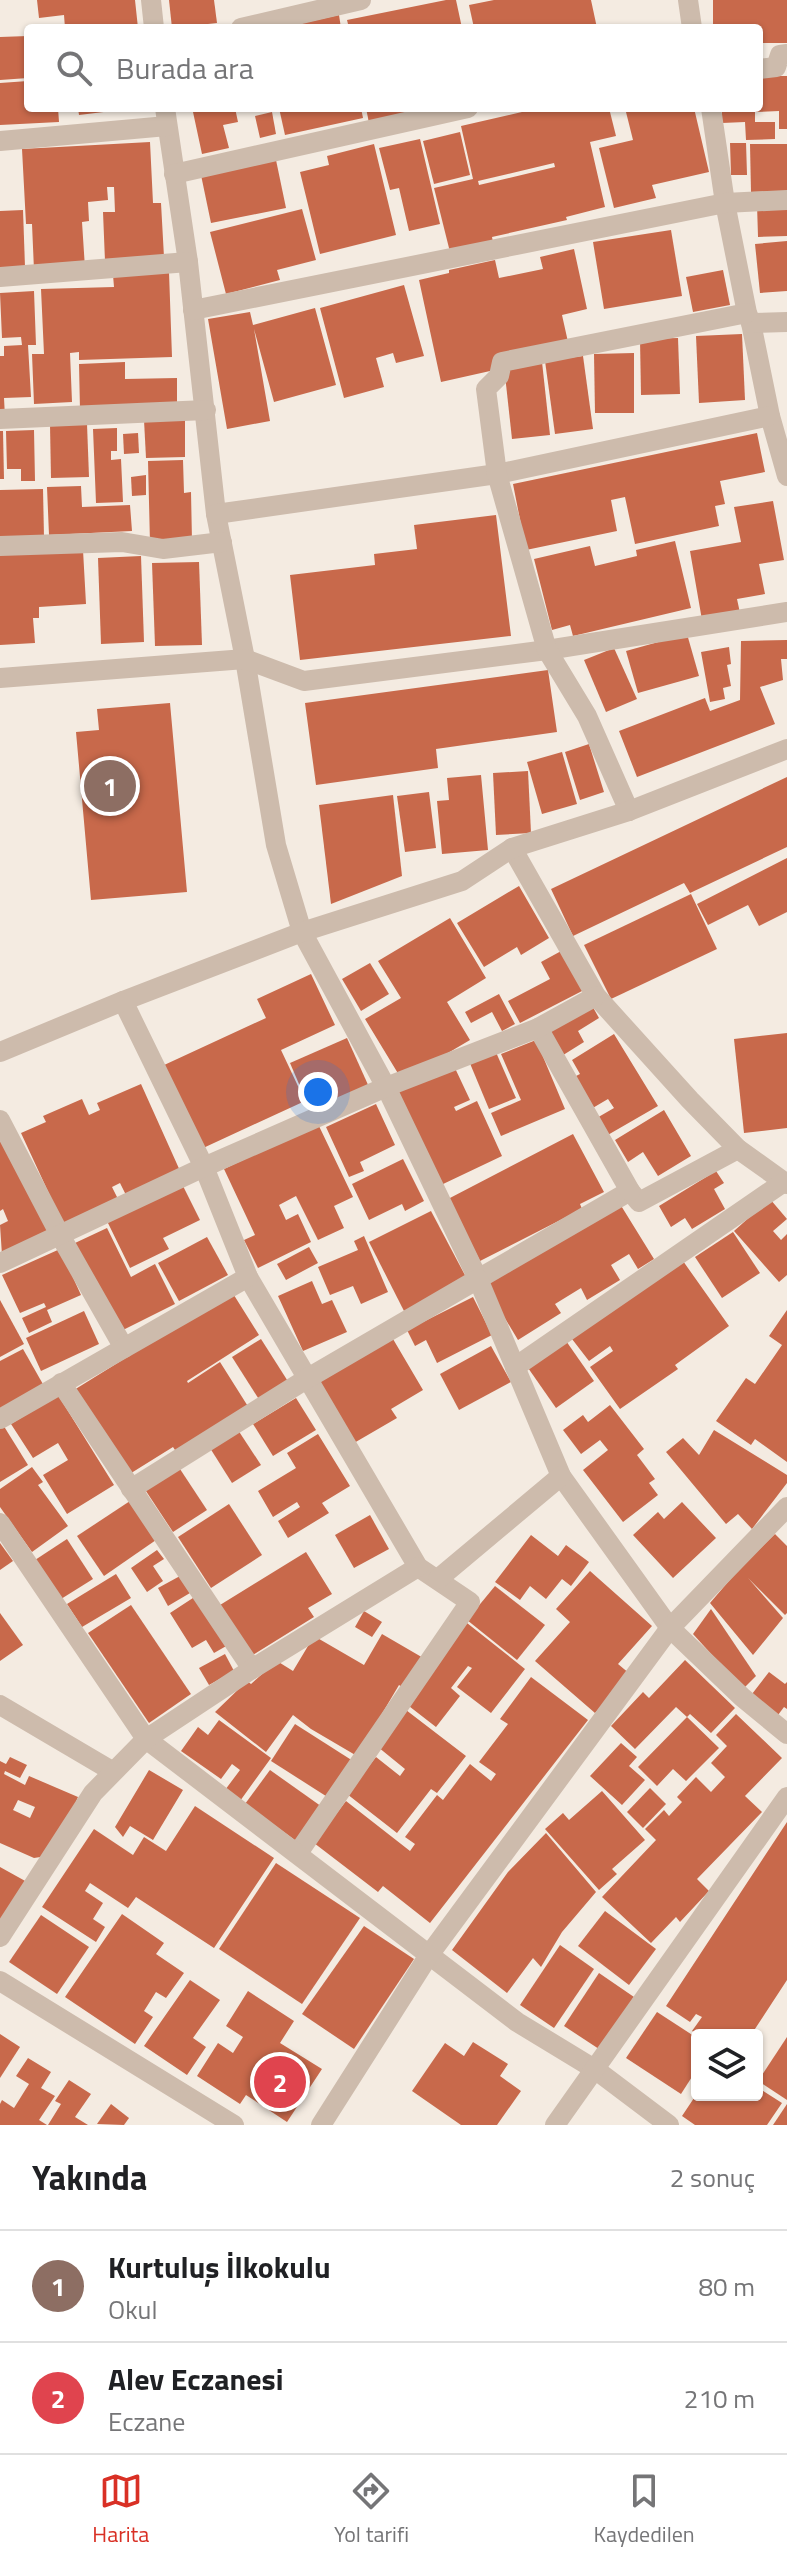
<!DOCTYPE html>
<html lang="tr">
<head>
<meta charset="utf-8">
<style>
  body { margin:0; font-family:"Titillium Web",sans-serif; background:#f6f6f6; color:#202124 }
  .controls { position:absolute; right:24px; bottom:24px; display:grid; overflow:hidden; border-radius:8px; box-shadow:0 2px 6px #0004 }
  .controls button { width:72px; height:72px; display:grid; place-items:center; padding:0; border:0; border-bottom:2px solid #e0e0e0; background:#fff; color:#202124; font:40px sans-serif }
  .you { position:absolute; left:318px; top:1092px; width:28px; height:28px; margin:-20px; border:6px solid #fff; border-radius:50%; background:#1a73e8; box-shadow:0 0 0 12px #1a73e833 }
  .badge { display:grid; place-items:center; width:52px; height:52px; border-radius:50%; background:#d93025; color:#fff; font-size:26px; font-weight:700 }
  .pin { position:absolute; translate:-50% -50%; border:4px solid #fff; box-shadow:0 2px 8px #0006 }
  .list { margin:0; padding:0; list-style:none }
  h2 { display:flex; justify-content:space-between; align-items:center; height:104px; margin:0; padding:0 32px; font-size:34px }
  h2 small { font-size:26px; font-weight:400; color:#757577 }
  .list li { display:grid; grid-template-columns:52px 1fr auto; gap:24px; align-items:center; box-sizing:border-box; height:112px; padding:0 32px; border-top:2px solid #e0e0e0 }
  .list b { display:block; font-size:30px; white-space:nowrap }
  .list p { margin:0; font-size:26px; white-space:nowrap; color:#757577 }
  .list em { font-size:26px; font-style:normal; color:#757577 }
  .icon { flex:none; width:44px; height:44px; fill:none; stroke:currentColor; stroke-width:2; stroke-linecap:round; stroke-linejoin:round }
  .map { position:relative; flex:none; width:787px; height:2125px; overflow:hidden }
  .search { position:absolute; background:#fff; box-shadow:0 2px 6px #0004; left:24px; right:24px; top:24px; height:88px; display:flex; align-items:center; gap:20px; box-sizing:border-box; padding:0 28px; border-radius:8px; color:#757577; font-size:30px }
  .sheet { height:328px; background:#fff }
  nav { display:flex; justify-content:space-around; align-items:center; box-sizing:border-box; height:112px; border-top:2px solid #e0e0e0; background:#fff; font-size:22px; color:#757577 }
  nav a { display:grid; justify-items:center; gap:4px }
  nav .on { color:#d93025 }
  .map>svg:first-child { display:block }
  .building { fill:#c8694b; fill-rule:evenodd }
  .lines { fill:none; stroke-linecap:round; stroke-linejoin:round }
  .minor { stroke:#cdbbac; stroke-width:20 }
</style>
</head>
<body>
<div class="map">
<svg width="787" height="2125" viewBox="0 0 787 2125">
  <rect width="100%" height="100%" fill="#f4ebe1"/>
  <g class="building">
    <polygon points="37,0 135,0 138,28 65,28 64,15 39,18"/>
    <polygon points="169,0 214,0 217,23 172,28"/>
    <polygon points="446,0 456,0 462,28 349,28 347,20"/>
    <polygon points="494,0 591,0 597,28 474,28 469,5"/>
    <polygon points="713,0 787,0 787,43 759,43 759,28 713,28"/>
    <polygon points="339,15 341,28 285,28 285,27"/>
    <polygon points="28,36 28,78 0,80 0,37"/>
    <polygon points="759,76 787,76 787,129 779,129 779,111 755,112 755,122 775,122 775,139 746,140 745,122 722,123 722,108 759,108"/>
    <polygon points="28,81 28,108 58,108 59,122 0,125 0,83"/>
    <polygon points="78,108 120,108 120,110 79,115"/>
    <polygon points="216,108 235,108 238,122 223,125 229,148 202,154 193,112"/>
    <polygon points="279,108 361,108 363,118 285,135"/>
    <polygon points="366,108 420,108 420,112 369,123"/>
    <path d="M539 108H609L616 136 590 142 605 207 566 217 567 220 492 237 493 242 450 252 434 188 473 179 461 126ZM554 163 555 167 479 185 478 181Z"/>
    <polygon points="625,108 694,108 709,172 652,185 656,198 614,208 599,148 633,140"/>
    <polygon points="272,112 276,134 260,138 255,116"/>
    <polygon points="460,132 470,175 434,184 423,141"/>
    <polygon points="420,139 440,224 409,231 399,188 390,190 379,148"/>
    <polygon points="150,142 153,203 161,203 164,257 105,261 103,212 115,212 114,187 107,187 108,200 88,202 89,221 82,222 85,268 34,270 32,224 26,224 22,149"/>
    <polygon points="730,143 746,143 747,175 731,175"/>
    <polygon points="374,144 396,235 320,254 300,172 329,165 327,156"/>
    <polygon points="750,144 787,144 787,191 751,192"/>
    <polygon points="276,160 286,208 211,223 201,175"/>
    <polygon points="787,203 787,236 758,237 757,204"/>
    <polygon points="302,209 316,260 277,270 280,280 226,294 210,232"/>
    <polygon points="23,210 25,267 0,268 0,211"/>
    <polygon points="671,230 682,296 604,309 593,242"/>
    <polygon points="787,241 787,291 760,293 755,244"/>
    <polygon points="574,249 587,309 562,315 568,342 499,369 441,382 419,280 449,273 449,270 495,260 499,278 543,269 540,257"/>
    <polygon points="723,270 730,305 693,312 686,277"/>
    <polygon points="169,272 172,357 79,360 79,352 70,353 72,402 34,404 32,354 44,354 41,289 114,287 113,275"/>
    <polygon points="404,285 424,356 396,363 393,353 376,358 384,387 344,398 320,308"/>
    <polygon points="34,291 36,345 28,345 31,397 4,398 5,417 0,418 0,356 4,356 4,346 22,345 21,337 2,338 0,293"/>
    <polygon points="315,308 336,385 274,402 254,329 270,421 227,429 208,319 250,312 253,325"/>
    <polygon points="742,334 745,400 699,403 696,336"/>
    <polygon points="678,338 680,394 641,395 640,339"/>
    <polygon points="634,353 634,413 595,413 594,354"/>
    <polygon points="583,356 593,429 555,434 545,361"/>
    <polygon points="125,362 125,379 177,378 177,405 80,410 79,364"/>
    <polygon points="542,362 550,435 512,439 504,366"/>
    <polygon points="185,419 185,457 146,458 144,420"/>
    <polygon points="87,424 89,477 51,478 50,425"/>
    <polygon points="117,428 117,451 111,451 111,460 121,459 123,502 96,503 93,429"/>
    <polygon points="34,430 35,481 21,481 21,469 7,469 6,431"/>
    <polygon points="0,431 3,431 4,479 0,479"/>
    <polygon points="138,433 139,453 124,454 123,434"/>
    <polygon points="757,433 765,472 720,481 725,504 715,506 719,526 635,544 625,497 611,500 617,531 526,550 513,484"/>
    <polygon points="183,460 184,493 191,492 192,541 150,543 148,461"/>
    <polygon points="146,475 146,495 132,496 131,477"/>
    <polygon points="81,486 82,507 130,505 132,531 49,535 47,487"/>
    <polygon points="43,489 44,537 0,538 0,490"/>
    <polygon points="773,501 784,560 759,564 765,594 737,599 740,613 702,620 690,551 741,542 734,507"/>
    <polygon points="496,515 511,636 300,660 290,575 375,565 374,554 417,549 414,525"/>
    <polygon points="675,541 691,608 573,636 570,625 552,630 534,559 590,546 595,566 637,556 636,550"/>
    <polygon points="83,550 86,604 39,607 39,618 33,618 35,643 0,645 0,554"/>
    <polygon points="141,556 144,642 101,644 98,558"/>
    <polygon points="199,562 202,645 155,646 152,563"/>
    <polygon points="687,634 699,676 638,693 626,651"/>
    <polygon points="787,640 787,659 781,659 783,680 760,687 775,724 637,777 619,731 705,698 710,711 740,700 741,641"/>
    <polygon points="729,647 731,664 727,665 731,686 723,688 725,699 710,702 701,652"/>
    <polygon points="614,648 637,699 606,712 584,660"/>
    <polygon points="548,670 557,732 436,749 438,768 316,785 305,703"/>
    <polygon points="170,703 187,892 91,900 76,732 99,730 97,709"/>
    <polygon points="589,744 604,792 580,800 565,752"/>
    <polygon points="562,752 577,804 542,814 527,762"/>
    <polygon points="528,771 531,833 496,835 493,773"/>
    <polygon points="481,775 488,850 442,854 437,801 449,800 447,778"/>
    <polygon points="787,777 787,847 690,893 684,883 573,936 551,889"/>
    <polygon points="429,792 436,848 405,852 397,796"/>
    <polygon points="393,795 402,876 331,904 319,805"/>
    <polygon points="787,858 787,912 759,926 748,905 708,925 697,904"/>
    <polygon points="519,886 549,938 521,955 517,947 484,967 457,923"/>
    <polygon points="691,894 717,949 611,999 584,945"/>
    <polygon points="450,918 486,978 447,1002 470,1040 402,1080 365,1019 401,998 378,961"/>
    <polygon points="563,950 584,990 520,1023 508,1001 550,979 541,962"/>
    <polygon points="370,963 389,994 361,1011 342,979"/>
    <polygon points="311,974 335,1025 281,1050 305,1101 201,1149 162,1066 266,1018 257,999"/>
    <polygon points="499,994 515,1024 502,1031 492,1012 471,1023 465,1012"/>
    <polygon points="590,1002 599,1018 578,1031 584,1042 560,1057 543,1031"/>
    <polygon points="787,1033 787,1128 744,1133 734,1039"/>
    <polygon points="614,1034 658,1106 606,1136 595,1119 614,1108 608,1099 591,1109 572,1078 580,1074 572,1060"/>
    <polygon points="347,1038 369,1087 311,1112 290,1063"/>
    <polygon points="536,1040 565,1109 501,1136 491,1113 521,1100 501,1054"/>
    <polygon points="495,1050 516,1098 489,1109 469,1061"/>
    <polygon points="454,1066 470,1100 454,1107 456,1111 477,1101 502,1156 441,1185 397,1092"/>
    <polygon points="141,1084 181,1173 127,1197 120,1183 112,1187 119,1201 64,1226 21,1133 46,1122 43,1116 82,1099 89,1115 100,1110 97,1103"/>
    <polygon points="376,1104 395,1145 360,1162 364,1171 349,1177 326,1127"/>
    <polygon points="664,1110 691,1156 658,1176 643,1152 628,1162 615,1140"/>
    <polygon points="318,1124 353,1197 334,1206 344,1228 318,1240 296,1196 279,1205 286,1220 298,1214 311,1242 258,1268 244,1240 255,1235 224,1169"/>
    <polygon points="573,1134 604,1192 580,1204 582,1209 480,1261 448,1199"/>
    <polygon points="0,1138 48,1231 2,1255 0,1225 8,1221 3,1209 0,1211"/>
    <polygon points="403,1159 424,1201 405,1211 402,1204 369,1220 352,1184"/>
    <polygon points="716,1171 724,1183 714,1189 725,1209 692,1229 685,1218 671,1227 659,1206"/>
    <polygon points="182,1184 200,1220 163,1238 169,1249 130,1268 107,1221"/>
    <polygon points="770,1199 787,1219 773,1231 781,1240 787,1234 787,1275 779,1282 734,1231"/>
    <polygon points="620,1204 654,1259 638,1269 629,1254 611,1265 620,1280 587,1300 581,1288 555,1304 561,1313 518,1340 485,1285"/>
    <polygon points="431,1211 467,1279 404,1311 369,1242"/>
    <polygon points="107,1228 131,1277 155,1264 175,1304 119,1332 75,1243"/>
    <polygon points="733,1232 760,1273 722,1298 695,1257"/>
    <polygon points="364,1236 388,1292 361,1304 353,1286 330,1295 318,1267 358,1250 354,1241"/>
    <polygon points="207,1237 228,1275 179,1301 158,1263"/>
    <polygon points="309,1247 318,1263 286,1280 277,1264"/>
    <polygon points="60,1249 81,1295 47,1310 52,1322 29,1333 22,1318 46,1307 44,1303 20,1313 2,1275"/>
    <polygon points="683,1261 729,1326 675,1365 678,1369 620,1409 590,1367 613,1351 610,1346 589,1361 572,1339"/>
    <polygon points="312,1281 322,1304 332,1300 347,1332 303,1351 278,1296"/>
    <polygon points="232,1292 259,1335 187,1381 188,1383 220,1362 249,1408 177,1453 173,1447 128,1475 74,1390"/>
    <polygon points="473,1297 492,1335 437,1363 426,1340 415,1346 407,1330"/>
    <polygon points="0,1300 24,1344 0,1357"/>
    <polygon points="787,1310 787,1462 755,1439 751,1445 716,1421 746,1378 755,1384 782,1345 769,1336"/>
    <polygon points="84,1311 99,1344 41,1371 26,1338"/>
    <polygon points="564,1338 594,1381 556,1408 526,1365"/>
    <polygon points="261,1339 289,1383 260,1401 232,1357"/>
    <polygon points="393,1339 423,1390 391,1409 397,1418 354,1443 318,1383"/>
    <polygon points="491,1346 511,1382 459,1410 440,1374"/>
    <polygon points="23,1349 44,1386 0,1409 0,1361"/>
    <polygon points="58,1395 114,1485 67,1514 43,1475 68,1460 58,1443 33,1458 11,1424"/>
    <polygon points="296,1398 316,1430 273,1456 253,1424"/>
    <polygon points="610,1405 644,1449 637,1455 655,1479 649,1483 658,1495 623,1522 583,1470 608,1450 600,1440 581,1454 563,1430 583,1415 588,1422"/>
    <polygon points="0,1420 28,1465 0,1482"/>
    <polygon points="238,1430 261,1465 232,1483 210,1448"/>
    <polygon points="714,1430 787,1475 787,1483 752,1529 738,1514 726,1524 666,1452 683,1438 699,1455"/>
    <polygon points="318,1434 350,1486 322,1503 329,1513 288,1538 278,1521 300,1507 297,1502 273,1517 258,1491 296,1468 287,1453"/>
    <polygon points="178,1466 207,1510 173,1532 144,1488"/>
    <polygon points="32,1467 43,1482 38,1485 68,1526 32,1552 0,1507 0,1489"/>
    <polygon points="130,1501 156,1540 104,1576 77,1536"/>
    <polygon points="682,1502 716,1538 673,1578 633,1535 658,1512 664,1519"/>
    <polygon points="229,1504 262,1555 211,1588 178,1537"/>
    <polygon points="370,1515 389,1549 354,1568 335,1535"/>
    <polygon points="775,1534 787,1546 787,1613 785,1615 748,1578 783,1618 753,1655 710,1603 740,1568"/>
    <polygon points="531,1535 558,1556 566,1545 589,1562 571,1586 562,1579 546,1599 530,1586 520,1600 495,1582"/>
    <polygon points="67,1539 93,1579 61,1599 35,1560"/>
    <polygon points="0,1543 13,1561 0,1570"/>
    <polygon points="157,1550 164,1559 153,1566 163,1581 147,1592 131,1568"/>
    <polygon points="306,1552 332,1594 308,1608 314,1617 251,1656 220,1605"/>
    <polygon points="590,1571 652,1626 618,1664 630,1674 595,1713 535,1661 570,1622 556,1609"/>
    <polygon points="116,1574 131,1598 82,1627 67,1604"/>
    <polygon points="180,1576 190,1593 168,1606 158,1588"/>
    <polygon points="495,1586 545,1625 517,1660 467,1620"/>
    <polygon points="196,1596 228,1645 214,1653 206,1640 192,1648 170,1613"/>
    <polygon points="131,1605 191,1694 149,1723 88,1633"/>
    <polygon points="711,1609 756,1676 743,1689 693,1634"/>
    <polygon points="364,1611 382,1622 372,1637 355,1627"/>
    <polygon points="0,1613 23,1645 0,1661"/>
    <polygon points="467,1623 525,1669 491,1713 457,1687 472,1668 468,1666 451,1688 460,1696 436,1727 405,1703"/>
    <polygon points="382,1634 425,1659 407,1690 399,1685 357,1756 311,1729 293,1715 266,1752 215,1712 247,1681 251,1684 277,1661 293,1671 314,1636 364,1665"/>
    <polygon points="225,1654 234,1671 209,1685 199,1668"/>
    <polygon points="685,1660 735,1708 711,1733 690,1714 687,1717 676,1707 635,1749 611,1726 643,1692 649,1698"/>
    <polygon points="769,1672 785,1684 787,1682 787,1709 784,1707 778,1715 752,1694"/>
    <polygon points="531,1677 588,1720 430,1923 383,1886 378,1892 314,1843 346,1801 410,1851 415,1844 405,1837 437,1795 443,1800 470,1764 491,1781 496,1774 479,1762 508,1724 500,1719"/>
    <polygon points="406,1710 466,1756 437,1793 431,1789 397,1833 347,1794 376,1757 400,1776 405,1769 378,1747"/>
    <polygon points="736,1714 782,1758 745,1796 762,1812 697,1879 709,1891 680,1922 676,1917 651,1943 602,1897 656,1840 645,1829 664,1810 669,1816 682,1802 677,1797 696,1777 711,1792 725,1777 711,1763 727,1746 716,1735"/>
    <polygon points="687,1717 719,1748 686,1781 673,1769 657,1786 638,1767"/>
    <polygon points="219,1720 271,1758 240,1801 225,1790 240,1770 232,1764 221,1779 181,1751 198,1727 208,1735"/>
    <polygon points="295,1724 353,1761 329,1798 271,1761"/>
    <polygon points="621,1743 637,1757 629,1766 645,1780 622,1805 590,1776"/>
    <path d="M10 1757 27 1765 20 1778 5 1771 4 1774 25 1785 29 1776 78 1797 53 1855 34 1858 0 1843V1761L6 1764ZM18 1800 35 1807 30 1818 13 1810Z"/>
    <polygon points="149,1770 183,1790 153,1840 130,1826 123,1837 115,1827"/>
    <polygon points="270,1770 325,1809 299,1843 245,1804"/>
    <polygon points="650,1788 666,1804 643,1828 627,1812"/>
    <polygon points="602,1791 645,1840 612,1869 617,1874 599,1890 545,1829 563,1813 569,1820"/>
    <polygon points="195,1806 274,1858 214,1948 136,1897 128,1908 90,1883 85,1891 103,1903 93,1919 105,1927 96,1942 42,1907 94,1829 133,1855 144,1837 166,1851"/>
    <polygon points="787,1822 787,1980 751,2035 697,2035 692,2031 702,2017 696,2014 690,2022 666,2006"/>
    <polygon points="546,1833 596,1892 562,1932 541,1967 533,1958 507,1993 452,1950 508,1872"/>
    <polygon points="276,1863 360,1918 302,2004 219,1949"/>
    <polygon points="0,1867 27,1882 0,1925"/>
    <polygon points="605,1911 656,1949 629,1985 578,1946"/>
    <polygon points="122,1914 164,1943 156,1954 184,1973 166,1998 156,1992 144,2011 153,2017 135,2044 65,1997"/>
    <polygon points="41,1915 89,1947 57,1994 9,1962"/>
    <polygon points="364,1926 414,1959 354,2049 302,2014"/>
    <polygon points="560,1945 594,1969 554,2028 520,2005"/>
    <polygon points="599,1973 634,1997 599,2049 564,2026"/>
    <polygon points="190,1980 220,2000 193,2038 206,2047 187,2075 144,2046"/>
    <polygon points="248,1991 294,2021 280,2043 322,2069 287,2122 246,2095 240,2104 197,2076 218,2043 233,2053 243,2037 226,2026"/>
    <polygon points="657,2012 697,2038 697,2069 681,2094 626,2058"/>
    <polygon points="0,2034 20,2047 0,2078"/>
    <polygon points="787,2037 787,2100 758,2081"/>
    <polygon points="473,2042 508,2064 500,2076 521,2091 497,2125 461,2125 412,2091 445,2043 464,2056"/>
    <polygon points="28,2058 51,2072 41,2088 55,2096 39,2120 47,2125 0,2125 0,2104 2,2100 14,2108 29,2084 16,2076"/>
    <polygon points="69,2080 91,2094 75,2117 88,2125 48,2125 61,2104 55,2101"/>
    <polygon points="757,2087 782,2103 767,2125 695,2125 682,2116 696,2095 757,2095"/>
    <polygon points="111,2104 129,2118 124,2125 97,2124"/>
    <polygon points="787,2104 787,2125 773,2125"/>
  </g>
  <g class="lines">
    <g class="minor">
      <polyline points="151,0 154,28"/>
      <polyline points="688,0 692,28"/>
      <polyline points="241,28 361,0"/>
      <polyline points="759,69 776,67 780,55 787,54"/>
      <polyline points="165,108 188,262 216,514 245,659 276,845 302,932 386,1087 478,1279 630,1191 639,1202 738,1149"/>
      <polyline points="711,108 725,203 747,313 751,323 770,416 787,476"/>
      <polyline points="0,141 167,126"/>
      <polyline points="174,174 468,108"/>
      <polyline points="0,277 188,262"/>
      <polyline points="193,310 725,203 787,200"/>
      <polyline points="751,323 787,322"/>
      <polyline points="0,419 206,410"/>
      <polyline points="216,514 497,474 770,416"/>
      <polyline points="0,546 122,542 163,549 222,542"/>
      <polyline points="0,678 245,659 304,681 547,650 787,612"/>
      <polyline points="629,811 587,716 547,650 497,474 486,389 499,376 502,362 747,313"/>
      <polyline points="512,848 596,996 690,1100 738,1149 787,1184"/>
      <polyline points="123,1001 204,1167 248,1277 418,1567 470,1602 298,1853"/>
      <polyline points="538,1028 630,1191"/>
      <polyline points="0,1052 123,1001 302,932 462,881 512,848 629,811 787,749"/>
      <polyline points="0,1120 61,1237 124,1348"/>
      <polyline points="0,1263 204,1167 386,1087 538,1028 596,996"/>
      <polyline points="515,1367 784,1182"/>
      <polyline points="61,1383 252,1669"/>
      <polyline points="0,1419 248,1277"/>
      <polyline points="131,1489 308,1378 478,1279 561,1476 670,1628 742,1697 787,1734"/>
      <polyline points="0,1523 146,1739 517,2022 596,2070 669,2125"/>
      <polyline points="438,1579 561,1476"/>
      <polyline points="0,1705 112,1771"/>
      <polyline points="0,1937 93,1793 146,1739 252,1669 418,1567"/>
      <polyline points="0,1981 234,2125"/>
      <polyline points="321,2125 429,1955 670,1628 787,1507"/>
      <polyline points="555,2125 787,1797"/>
    </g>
  </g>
</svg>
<div class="controls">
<button><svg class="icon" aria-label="layers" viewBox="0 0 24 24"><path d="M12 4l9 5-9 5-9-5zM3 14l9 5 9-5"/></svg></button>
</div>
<div class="you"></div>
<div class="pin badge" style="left:110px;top:786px;background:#8d6e63">1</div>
<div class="pin badge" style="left:280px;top:2082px;background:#e0444e">2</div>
<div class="search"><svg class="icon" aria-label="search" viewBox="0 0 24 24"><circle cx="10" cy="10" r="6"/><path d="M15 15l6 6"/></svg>Burada ara</div>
</div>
<section class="sheet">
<h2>Yakında<small>2 sonuç</small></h2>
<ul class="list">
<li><span class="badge" style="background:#8d6e63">1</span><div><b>Kurtuluş İlkokulu</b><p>Okul</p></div><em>80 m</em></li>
<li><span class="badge" style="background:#e0444e">2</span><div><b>Alev Eczanesi</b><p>Eczane</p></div><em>210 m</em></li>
</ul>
</section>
<nav>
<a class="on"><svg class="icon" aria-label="map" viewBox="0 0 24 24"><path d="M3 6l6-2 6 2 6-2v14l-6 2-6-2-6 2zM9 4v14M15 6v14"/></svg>Harita</a>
<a><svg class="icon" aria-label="directions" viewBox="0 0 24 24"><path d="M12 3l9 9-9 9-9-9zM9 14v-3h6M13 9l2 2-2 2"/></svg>Yol tarifi</a>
<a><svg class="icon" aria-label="saved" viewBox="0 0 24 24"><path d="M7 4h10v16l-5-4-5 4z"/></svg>Kaydedilen</a>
</nav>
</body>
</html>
